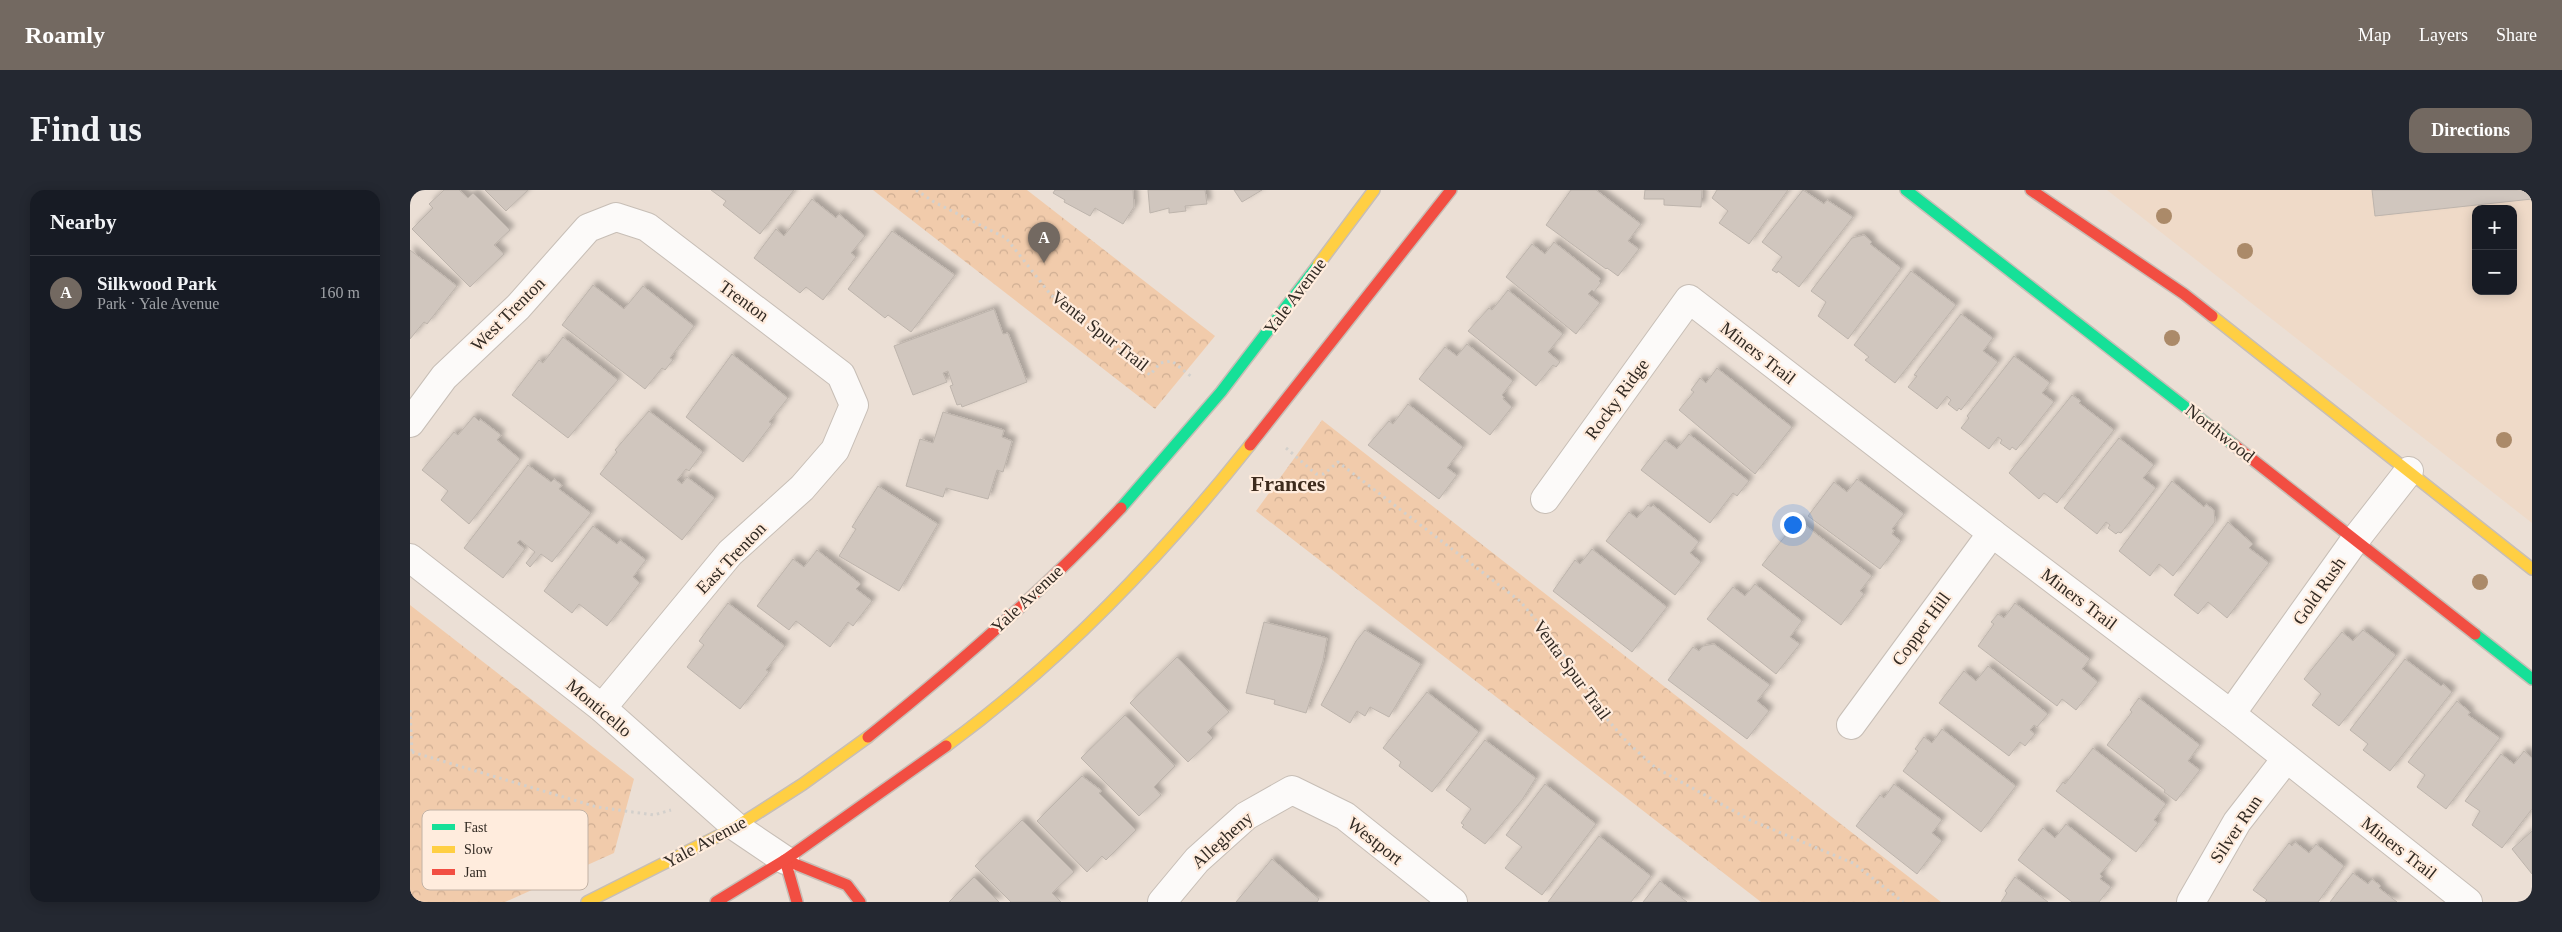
<!DOCTYPE html>
<html lang="en">
<head>
<meta charset="utf-8">
<style>
  body { margin:0; font-family:"Times New Roman",serif; background:#242831; color:#f1f3f6 }
  .controls { position:absolute; right:15px; top:15px; display:grid; overflow:hidden; border-radius:10px; box-shadow:0 2px 12px #0003 }
  .controls button { width:45px; height:45px; display:grid; place-items:center; padding:0; border:0; border-bottom:1px solid #363941; background:#171b24; color:#f1f3f6; font:25px sans-serif }
  .you { position:absolute; left:1382px; top:334px; width:18px; height:18px; margin:-12px; border:4px solid #fff; border-radius:50%; background:#1a73e8; box-shadow:0 0 0 8px #1a73e833 }
  .badge { display:grid; place-items:center; width:32px; height:32px; border-radius:50%; background:#736961; color:#fff; font-size:16px; font-weight:700 }
  .pin { position:absolute; translate:-50% -41px; filter:drop-shadow(0 1px 2px #0008) }
  .pin::after { content:''; position:absolute; top:26px; width:18px; height:15px; background:inherit; clip-path:polygon(0 0,100% 0,50% 100%) }
  .list { margin:0; padding:0; list-style:none }
  h2 { display:flex; justify-content:space-between; align-items:center; height:65px; margin:0; padding:0 20px; font-size:21px }
  h2 small { font-size:16px; font-weight:400; color:#9ea1a6 }
  .list li { display:grid; grid-template-columns:32px 1fr auto; gap:15px; align-items:center; box-sizing:border-box; height:75px; padding:0 20px; border-top:1px solid #363941 }
  .list b { display:block; font-size:19px; white-space:nowrap }
  .list p { margin:0; font-size:16px; white-space:nowrap; color:#9ea1a6 }
  .list em { font-size:16px; font-style:normal; color:#9ea1a6 }
  .map { position:relative; flex:none; width:2122px; height:712px; overflow:hidden; border-radius:15px }
  header { display:flex; align-items:center; gap:30px; box-sizing:border-box; height:70px; padding:0 25px; background:#736961; color:#fff }
  header strong { font-size:24px }
  nav { display:flex; gap:28px; margin-inline-start:auto; font-size:18px }
  .intro { display:flex; align-items:center; justify-content:space-between; box-sizing:border-box; height:120px; padding:0 30px }
  h1 { margin:0; font-size:35px }
  .button { padding:12px 22px; border-radius:15px; background:#736961; color:#fff; font-size:18px; font-weight:700 }
  main { display:flex; gap:30px; padding:0 30px }
  aside { flex:1; background:#171b24; border-radius:15px; box-shadow:0 2px 12px #0003 }
  .map>svg:first-child { display:block }
  .built { fill:#efdac8; fill-rule:evenodd }
  .park { fill:url(#park-crowns) }
  .building { fill:#d0c6be; stroke:#bdb4ac; filter:url(#shadow) }
  .lines { fill:none; stroke-linecap:round; stroke-linejoin:round }
  .street-casing { stroke:#c7beb6; stroke-width:30 }
  .fast-casing { stroke:#c7beb6; stroke-width:14 }
  .slow-casing { stroke:#c7beb6; stroke-width:14 }
  .jam-casing { stroke:#c7beb6; stroke-width:14 }
  .path { stroke:#d3d0cc; stroke-width:3; stroke-dasharray:2.5 4; stroke-linecap:butt }
  .street { stroke:#fcfaf9; stroke-width:28 }
  .fast { stroke:#16e098; stroke-width:11 }
  .slow { stroke:#ffcf43; stroke-width:11 }
  .jam { stroke:#f24e42; stroke-width:11 }
  .tree { fill:#ab8a69 }
  .labels { text-anchor:middle; dominant-baseline:central; stroke-width:4.5; stroke-linejoin:round; paint-order:stroke }
  .street-label { font-size:18px; fill:#322a23; stroke:#ffecdd }
  .district-label { font-size:22px; font-weight:bold; fill:#3d2b1d; stroke:#ffecdd }
  .key { fill:#ffecdd; stroke:#c2b2a5; stroke-width:1 }
  .key-label { font-size:14px; fill:#322a23 }
</style>
</head>
<body>
<header>
<strong>Roamly</strong>
<nav><a>Map</a><a>Layers</a><a>Share</a></nav>
</header>
<div class="intro"><h1>Find us</h1><a class="button">Directions</a></div>
<main>
<aside>
<h2>Nearby<small></small></h2>
<ul class="list">
<li><span class="badge">A</span><div><b>Silkwood Park</b><p>Park · Yale Avenue</p></div><em>160 m</em></li>
</ul>
</aside>
<div class="map">
<svg width="2122" height="712" viewBox="0 0 2122 712">
  <defs>
    <pattern id="park-crowns" width="20" height="18" patternUnits="userSpaceOnUse" patternTransform="scale(1.25)"><rect width="20" height="18" fill="#f1cbab"/><path d="M2 6a3 3 0 1 1 6 0M12 15a3 3 0 1 1 6 0" fill="none" stroke="#cfae93"/></pattern>
    <filter id="shadow"><feDropShadow dx="4.5" dy="-4.5" stdDeviation="2.5" flood-color="#0004"/></filter>
  </defs>
  <rect width="100%" height="100%" fill="#ebdfd5"/>
  <path class="built" d="M1697 0H2122V333ZM2066 19H2103V101H2066Z"/>
  <g class="park">
    <polygon points="463,0 617,0 805,146 745,219"/>
    <polygon points="912,230 1531,712 1351,712 846,321"/>
    <polygon points="0,415 224,589 204,663 95,712 0,712"/>
  </g>
  <g class="building">
    <polygon points="34,0 49,0 58,8 63,3 100,40 84,55 94,64 60,97 2,39 23,18 19,14"/>
    <polygon points="75,0 118,0 96,21"/>
    <polygon points="301,0 384,0 350,44 313,15 316,11"/>
    <polygon points="645,0 723,0 724,17 713,34 685,18 680,26 654,12 655,10 643,3"/>
    <polygon points="738,0 795,0 797,14 775,16 776,21 759,23 759,18 740,23"/>
    <polygon points="824,0 852,0 832,12"/>
    <polygon points="1161,0 1186,0 1231,34 1218,51 1229,59 1208,86 1197,78 1196,79 1136,35"/>
    <polygon points="1235,0 1292,0 1291,17 1254,15 1254,9 1234,9"/>
    <polygon points="1307,0 1378,0 1339,54 1309,33 1318,21 1302,8"/>
    <polygon points="1393,0 1414,14 1417,10 1443,27 1389,97 1368,81 1367,83 1362,80 1372,67 1352,52"/>
    <polygon points="1962,0 2122,0 2122,9 1965,26"/>
    <polygon points="402,9 426,28 429,24 455,46 441,63 446,67 413,110 396,97 390,103 344,68 366,39 374,46"/>
    <polygon points="482,41 545,85 501,142 478,125 475,128 438,99"/>
    <polygon points="1454,45 1462,52 1460,54 1491,78 1438,149 1408,126 1416,112 1401,101 1442,48"/>
    <polygon points="1144,52 1191,89 1189,91 1191,93 1184,102 1182,100 1178,104 1190,113 1166,144 1096,87 1122,54 1135,64"/>
    <polygon points="0,60 47,96 17,134 14,132 0,149"/>
    <polygon points="1501,81 1546,115 1485,193 1455,170 1459,167 1444,155"/>
    <polygon points="183,95 214,119 233,96 284,136 260,168 263,170 255,180 252,178 235,199 152,135"/>
    <polygon points="1098,100 1153,144 1138,162 1150,172 1146,177 1143,175 1126,196 1058,141 1079,118 1082,120"/>
    <polygon points="584,119 593,144 598,143 617,192 552,217 551,214 547,215 540,196 543,195 538,181 533,183 537,192 503,205 484,156"/>
    <polygon points="1551,124 1583,148 1573,161 1588,172 1551,220 1549,218 1547,221 1538,214 1541,210 1537,206 1527,219 1498,197 1507,186 1504,185"/>
    <polygon points="153,147 208,190 158,248 102,205 129,170 133,173"/>
    <polygon points="1057,154 1103,191 1092,205 1094,207 1093,209 1102,217 1080,245 1009,189 1035,157 1047,166"/>
    <polygon points="322,164 378,208 359,232 362,234 333,272 276,227"/>
    <polygon points="1604,166 1640,193 1632,203 1644,212 1606,260 1602,257 1600,260 1590,253 1592,250 1588,247 1579,259 1551,238 1559,228 1557,226"/>
    <polygon points="1307,178 1382,237 1345,284 1269,220 1284,202 1281,200 1290,188 1296,193"/>
    <polygon points="1662,205 1671,211 1669,213 1704,240 1647,313 1634,303 1629,309 1599,283"/>
    <polygon points="998,214 1053,257 1037,278 1047,285 1029,309 958,255 979,231 983,234"/>
    <polygon points="239,221 293,262 279,281 276,279 267,290 272,294 277,287 305,308 272,350 190,284 207,262 205,260"/>
    <polygon points="533,222 594,240 592,247 602,251 593,282 587,280 578,309 536,298 533,307 496,296 510,249 523,253"/>
    <polygon points="64,226 69,231 70,229 91,245 87,250 110,269 59,334 31,310 38,301 12,280 44,242 48,245"/>
    <polygon points="1279,244 1339,291 1327,306 1323,303 1300,333 1231,280 1255,250 1267,259"/>
    <polygon points="1709,248 1744,275 1733,288 1746,298 1711,343 1708,342 1706,344 1698,338 1700,335 1696,332 1687,344 1654,318"/>
    <polygon points="118,275 141,292 144,289 152,295 149,299 181,323 142,372 131,364 120,377 116,373 125,362 110,350 107,353 115,359 93,388 54,358"/>
    <polygon points="1447,289 1494,324 1482,339 1484,340 1482,344 1491,351 1470,379 1398,326 1424,292 1437,302"/>
    <polygon points="1762,291 1794,317 1796,314 1804,320 1805,332 1763,386 1749,374 1740,386 1709,361"/>
    <polygon points="468,296 528,334 489,401 429,366 446,339 442,337"/>
    <polygon points="1238,315 1241,317 1243,315 1289,352 1280,363 1291,372 1265,405 1196,351 1219,322 1227,328"/>
    <polygon points="1388,330 1462,386 1450,401 1454,404 1431,435 1352,375"/>
    <polygon points="1818,332 1843,354 1839,358 1859,373 1817,428 1798,412 1788,424 1764,405"/>
    <polygon points="183,336 207,354 210,350 236,370 223,387 230,393 197,436 169,414 162,423 134,401"/>
    <polygon points="1182,359 1257,417 1222,462 1143,401 1165,370 1170,374"/>
    <polygon points="407,360 451,394 446,399 462,411 443,436 438,432 420,457 386,431 379,440 347,416 383,369 394,377"/>
    <polygon points="1345,394 1392,431 1380,447 1390,454 1366,484 1297,429 1323,397 1335,406"/>
    <polygon points="318,413 375,456 356,480 359,482 330,519 277,477 294,455 289,451"/>
    <polygon points="1605,413 1680,469 1672,479 1688,492 1666,520 1652,509 1647,516 1568,456 1584,434 1581,432 1588,424 1594,428"/>
    <polygon points="854,432 917,448 913,471 896,523 864,514 865,510 836,503"/>
    <polygon points="955,440 1011,474 979,527 960,517 955,526 947,521 940,533 911,515 946,451"/>
    <polygon points="1953,440 1986,465 1929,536 1902,515 1911,504 1894,489 1932,442 1943,451"/>
    <polygon points="1304,454 1360,495 1347,511 1359,521 1337,549 1258,490 1283,457 1289,461 1293,456"/>
    <polygon points="767,467 819,522 797,542 803,548 778,572 720,513"/>
    <polygon points="1995,469 2031,496 2033,494 2042,502 1980,581 1953,560 1958,554 1940,540"/>
    <polygon points="1578,476 1638,524 1627,537 1624,535 1620,540 1625,544 1615,556 1610,552 1599,566 1529,513 1554,481 1566,491"/>
    <polygon points="1017,502 1069,542 1022,602 989,576 991,572 973,558"/>
    <polygon points="1729,508 1790,555 1778,571 1790,580 1766,611 1754,602 1755,600 1697,555 1722,522 1720,520"/>
    <polygon points="2047,511 2060,522 2058,525 2090,548 2036,619 2007,597 2015,585 1998,572"/>
    <polygon points="715,525 765,576 744,597 751,605 729,626 671,568"/>
    <polygon points="1532,539 1606,596 1571,642 1493,581 1508,561 1505,559 1514,547 1522,553"/>
    <polygon points="1075,550 1126,588 1112,610 1075,654 1052,637 1054,635 1051,633 1061,619 1036,600"/>
    <polygon points="1683,558 1756,614 1744,630 1748,633 1726,662 1646,601 1653,592 1655,594"/>
    <polygon points="2114,561 2122,568 2122,619 2092,658 2062,635 2070,621 2055,611 2091,564 2104,574"/>
    <polygon points="672,586 692,601 689,603 726,640 696,670 692,666 677,682 627,631"/>
    <polygon points="1135,594 1186,634 1132,705 1095,678 1112,657 1096,645"/>
    <polygon points="1484,594 1532,630 1522,643 1532,651 1507,684 1446,636 1470,605 1474,608"/>
    <polygon points="612,630 664,682 642,703 651,712 601,712 565,676"/>
    <polygon points="1656,634 1702,670 1690,684 1692,686 1690,689 1701,697 1689,712 1662,712 1608,670 1633,638 1645,648"/>
    <polygon points="2122,641 2122,684 2102,659"/>
    <polygon points="1189,646 1241,686 1221,712 1138,712"/>
    <polygon points="1885,652 1899,663 1906,654 1934,676 1908,712 1855,712 1857,710 1843,700 1879,653 1882,656"/>
    <polygon points="862,669 909,709 907,712 826,712"/>
    <polygon points="1943,683 1958,694 1962,689 1971,696 1969,698 1987,712 1920,712"/>
    <polygon points="564,687 589,712 539,712"/>
    <polygon points="1605,687 1638,712 1591,712 1597,703 1595,701"/>
    <polygon points="1250,691 1277,712 1233,712"/>
  </g>
  <g class="lines">
    <g class="street-casing">
      <g id="street">
        <polyline points="0,233 34,187 108,117 178,38 206,27 237,37 431,185 444,215 425,260 392,298 320,363 192,518"/>
        <polyline points="1135,309 1279,109 1582,343 1821,524 2058,712"/>
        <polyline points="0,368 192,518 326,637 375,670"/>
        <polyline points="1821,524 1945,350 1999,281"/>
        <polyline points="1441,535 1582,343"/>
        <polyline points="752,712 787,670 836,626 882,600 935,626 1043,712"/>
        <polyline points="1781,712 1827,632 1876,569"/>
      </g>
    </g>
    <g class="fast-casing">
      <g id="fast">
        <polyline points="1496,0 1824,255"/>
        <polyline points="711,318 811,202 908,75"/>
        <polyline points="2065,444 2122,489"/>
      </g>
    </g>
    <g class="slow-casing">
      <g id="slow">
        <polyline points="908,75 964,0"/>
        <polyline points="1802,126 2122,379"/>
        <path d="M536 556C651 472 751 367 840 255"/>
        <polyline points="177,712 326,637 393,594 458,547"/>
      </g>
    </g>
    <g class="jam-casing">
      <g id="jam">
        <polyline points="1621,0 1774,104 1802,126"/>
        <polyline points="840,255 1041,0"/>
        <polyline points="1824,255 2065,444"/>
        <path d="M458 547C547 476 633 401 711 318"/>
        <polyline points="375,670 437,695 450,712"/>
        <polyline points="375,670 387,712"/>
        <polyline points="306,712 375,670 536,556"/>
      </g>
    </g>
    <g class="path">
      <polyline points="506,0 524,12 596,48 641,105 740,185 750,173 762,171 783,188"/>
      <polyline points="876,258 906,284 914,284 928,272 1110,411 1149,458 1196,528 1218,553 1246,578 1340,630 1443,673 1493,712"/>
      <polyline points="0,520 2,562 0,565"/>
      <polyline points="2,562 187,617 244,625 261,620"/>
      <polyline points="0,707 2,712"/>
    </g>
    <use href="#street" class="street"/>
    <use href="#fast" class="fast"/>
    <use href="#slow" class="slow"/>
    <use href="#jam" class="jam"/>
  </g>
  <g class="tree">
    <circle cx="1754" cy="26" r="8"/>
    <circle cx="1835" cy="61" r="8"/>
    <circle cx="1762" cy="148" r="8"/>
    <circle cx="2094" cy="250" r="8"/>
    <circle cx="2070" cy="392" r="8"/>
  </g>
  <g class="labels">
    <g class="street-label">
      <text transform="translate(885 106) rotate(-53)">Yale Avenue</text>
      <text transform="translate(334 111) rotate(36)">Trenton</text>
      <text transform="translate(98 124) rotate(-45)">West Trenton</text>
      <text transform="translate(690 141) rotate(38)">Venta Spur Trail</text>
      <text transform="translate(1348 163) rotate(38)">Miners Trail</text>
      <text transform="translate(1207 209) rotate(-54)">Rocky Ridge</text>
      <text transform="translate(1810 243) rotate(38)">Northwood</text>
      <text transform="translate(321 368) rotate(-46)">East Trenton</text>
      <text transform="translate(1909 401) rotate(-55)">Gold Rush</text>
      <text transform="translate(617 409) rotate(-43)">Yale Avenue</text>
      <text transform="translate(1669 409) rotate(37)">Miners Trail</text>
      <text transform="translate(1511 439) rotate(-54)">Copper Hill</text>
      <text transform="translate(1162 480) rotate(54)">Venta Spur Trail</text>
      <text transform="translate(189 518) rotate(40)">Monticello</text>
      <text transform="translate(1826 639) rotate(-56)">Silver Run</text>
      <text transform="translate(812 650) rotate(-42)">Allegheny</text>
      <text transform="translate(965 651) rotate(38)">Westport</text>
      <text transform="translate(295 652) rotate(-28)">Yale Avenue</text>
      <text transform="translate(1989 658) rotate(38)">Miners Trail</text>
    </g>
    <g class="district-label">
      <text x="878" y="293">Frances</text>
    </g>
  </g>
  <rect x="12" y="620" width="166" height="80" rx="8" class="key"/>
  <rect x="22" y="634" width="23" height="6" fill="#16e098"/>
  <rect x="22" y="656" width="23" height="7" fill="#ffcf43"/>
  <rect x="22" y="679" width="23" height="6" fill="#f24e42"/>
  <g class="key-label">
    <text x="54" y="642">Fast</text>
    <text x="54" y="664">Slow</text>
    <text x="54" y="687">Jam</text>
  </g>
</svg>
<div class="controls">
<button>+</button>
<button>−</button>
</div>
<div class="you"></div>
<div class="pin badge" style="left:634px;top:73px">A</div>
</div>
</main>
</body>
</html>
